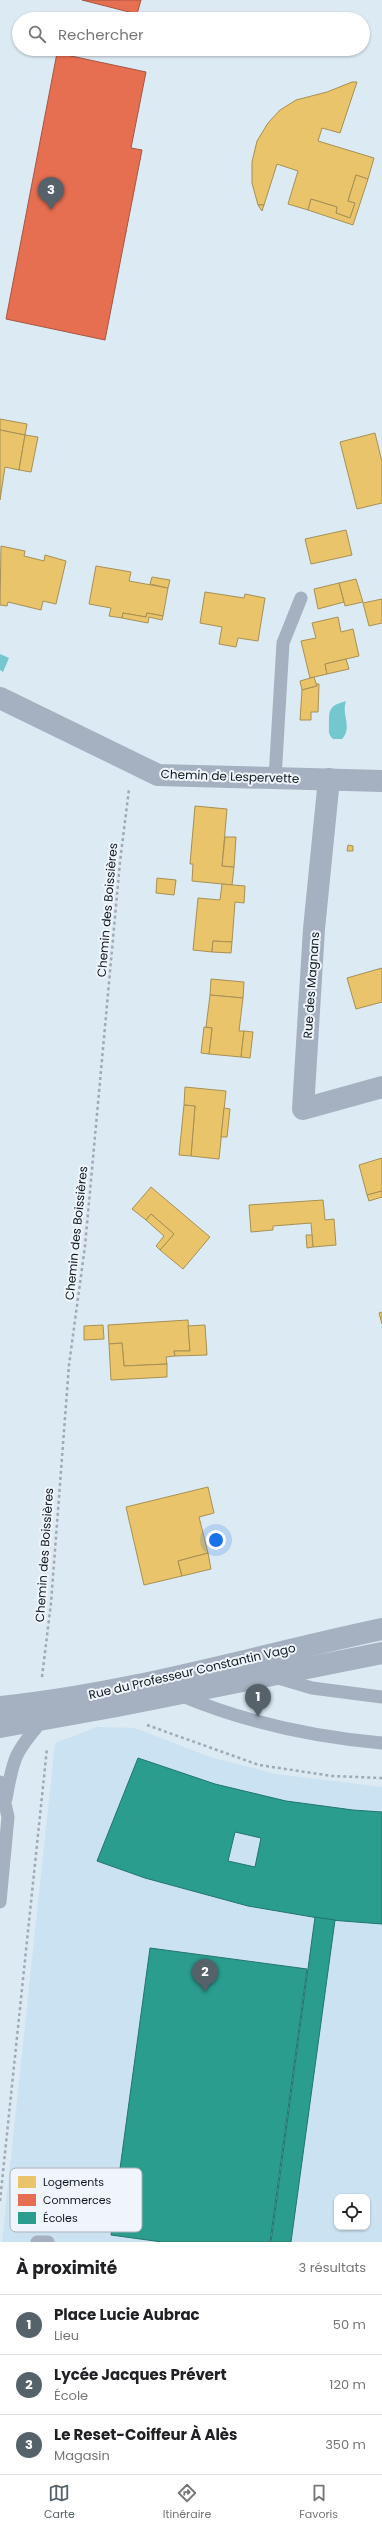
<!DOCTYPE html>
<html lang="fr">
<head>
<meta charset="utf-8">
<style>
  body { margin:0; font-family:Poppins,sans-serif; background:#f2f2f2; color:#202124 }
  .controls { position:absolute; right:12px; bottom:12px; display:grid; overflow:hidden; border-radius:8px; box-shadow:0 1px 3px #0004 }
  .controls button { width:36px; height:36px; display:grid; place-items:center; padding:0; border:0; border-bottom:1px solid #e0e0e0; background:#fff; color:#202124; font:20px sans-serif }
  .you { position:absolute; left:216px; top:1540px; width:14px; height:14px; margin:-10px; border:3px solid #fff; border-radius:50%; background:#1a73e8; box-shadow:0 0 0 6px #1a73e833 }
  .badge { display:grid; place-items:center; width:26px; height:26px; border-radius:50%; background:#55626a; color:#fff; font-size:13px; font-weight:700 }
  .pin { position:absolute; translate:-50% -33px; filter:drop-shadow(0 1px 2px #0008) }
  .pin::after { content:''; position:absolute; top:21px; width:14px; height:12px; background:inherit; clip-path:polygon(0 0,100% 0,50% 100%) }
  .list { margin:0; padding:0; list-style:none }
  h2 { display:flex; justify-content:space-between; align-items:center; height:52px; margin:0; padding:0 16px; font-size:17px }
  h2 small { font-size:13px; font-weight:400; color:#757577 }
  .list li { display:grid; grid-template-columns:26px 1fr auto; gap:12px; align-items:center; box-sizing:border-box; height:60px; padding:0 16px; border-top:1px solid #e0e0e0 }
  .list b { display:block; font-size:15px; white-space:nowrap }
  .list p { margin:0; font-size:13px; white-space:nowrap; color:#757577 }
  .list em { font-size:13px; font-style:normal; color:#757577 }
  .icon { flex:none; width:22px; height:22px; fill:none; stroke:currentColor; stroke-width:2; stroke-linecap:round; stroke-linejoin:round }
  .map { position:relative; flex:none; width:382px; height:2242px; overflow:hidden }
  .search { position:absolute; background:#fff; box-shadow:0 1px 3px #0004; left:12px; right:12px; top:12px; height:44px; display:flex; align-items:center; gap:10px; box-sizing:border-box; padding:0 14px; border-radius:22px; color:#757577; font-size:15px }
  .sheet { height:232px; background:#fff }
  nav { display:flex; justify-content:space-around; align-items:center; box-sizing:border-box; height:56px; border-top:1px solid #e0e0e0; background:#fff; font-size:11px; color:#757577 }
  nav a { display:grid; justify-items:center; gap:2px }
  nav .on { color:#55626a }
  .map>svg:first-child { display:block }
  .built { fill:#cbe2f2; fill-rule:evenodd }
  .water { fill:#74c8cd }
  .homes { fill:#e9c46a; stroke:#a79054 }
  .shops { fill:#e76f51; stroke:#a65542 }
  .schools { fill:#2a9d8f; stroke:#21756e; fill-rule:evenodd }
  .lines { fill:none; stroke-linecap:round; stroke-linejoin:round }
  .path { stroke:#a0a9b6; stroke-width:2.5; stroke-dasharray:3 3; stroke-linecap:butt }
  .service { stroke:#a5b0c0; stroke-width:13 }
  .minor { stroke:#a5b0c0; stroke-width:22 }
  .tertiary { stroke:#a5b0c0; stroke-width:22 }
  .labels { text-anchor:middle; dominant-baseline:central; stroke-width:4; stroke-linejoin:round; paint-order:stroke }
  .street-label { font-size:12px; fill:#0d1820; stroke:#eff5fa }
  .key { fill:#eff5fa; stroke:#abb3b9; stroke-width:1 }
  .key-label { font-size:11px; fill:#0d1820 }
</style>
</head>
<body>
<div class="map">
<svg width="382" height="2242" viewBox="0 0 382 2242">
  <rect width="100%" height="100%" fill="#dceaf3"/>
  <path class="built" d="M97 1727 135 1728 210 1757 276 1774 382 1787V2242H2L55 1743ZM337 2197H367V2227H337Z"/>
  <g class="water">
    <polygon points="0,654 9,658 3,672 0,670"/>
    <path d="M346 701C341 714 353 728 342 739H333C328 734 329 732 329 725 329 709 329 706 346 701Z"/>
  </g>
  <g class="homes">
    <polygon points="352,82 357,82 340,133 322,128 318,141 374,158 368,179 356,175 348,201 355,203 350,218 336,213 337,207 311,199 308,210 288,204 298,171 277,164 264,205 258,205 252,183 252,162 257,141 268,123 280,110 296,100 327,92"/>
    <polygon points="356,175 368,179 353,225 308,210 311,199 337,207 336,213 350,218 355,203 348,201"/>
    <polygon points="258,205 264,205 262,211"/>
    <polygon points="0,419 27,424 25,435 0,430"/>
    <polygon points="0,430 25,435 19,470 5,467 0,500"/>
    <polygon points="375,433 382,462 382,503 357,509 340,442"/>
    <polygon points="25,435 38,437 31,472 19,470"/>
    <polygon points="346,530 352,555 311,564 305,539"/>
    <polygon points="1,546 25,551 24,556 44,561 45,555 66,561 56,604 43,601 41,610 8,602 7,606 0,605"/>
    <polygon points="96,566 131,572 129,581 168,588 163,616 147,613 146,617 123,613 122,618 109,616 111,608 89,604"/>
    <polygon points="152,577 170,580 168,588 150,584"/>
    <polygon points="356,579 363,602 345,606 339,583"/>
    <polygon points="339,583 344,602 318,609 314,589"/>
    <polygon points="205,592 244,598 245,594 265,598 258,641 238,638 236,647 219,644 222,627 200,623"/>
    <polygon points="382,599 382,623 369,626 363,603"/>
    <polygon points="123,613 146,617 147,613 163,616 162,620 149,617 148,623 122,618"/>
    <polygon points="338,617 341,632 353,629 359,656 325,664 327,674 310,678 301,641 316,638 312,623"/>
    <polygon points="346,659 349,669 327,674 325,664"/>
    <polygon points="314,677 317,686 302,690 300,681"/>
    <polygon points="316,684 319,684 318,712 311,712 311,720 300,720 302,690 317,686"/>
    <polygon points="195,806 227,809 222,866 234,867 232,885 192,881 193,864 190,864"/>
    <polygon points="225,837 236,837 234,867 222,866"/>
    <polygon points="348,845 353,846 353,851 347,851"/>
    <polygon points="157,878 176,880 174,895 156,893"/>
    <polygon points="222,884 245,886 244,903 235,902 232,942 213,941 212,952 193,950 198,898 220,900"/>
    <polygon points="213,941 232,942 231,953 212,952"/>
    <polygon points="382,968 382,1002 356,1009 347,978"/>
    <polygon points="211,979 244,982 243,998 210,995"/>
    <polygon points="210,995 243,998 239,1031 244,1031 241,1057 209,1054 212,1028 206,1027"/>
    <polygon points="204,1027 212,1028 209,1054 201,1053"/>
    <polygon points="244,1031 253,1032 250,1058 241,1057"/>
    <polygon points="185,1087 226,1091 219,1159 191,1156 195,1106 184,1105"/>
    <polygon points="184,1105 195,1106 191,1156 179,1155"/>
    <polygon points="224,1108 230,1109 227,1137 221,1137"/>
    <polygon points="382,1158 382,1191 367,1195 359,1165"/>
    <polygon points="151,1187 210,1237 183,1269 160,1250 174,1234 151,1214 146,1220 132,1209"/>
    <polygon points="382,1191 382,1197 369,1201 367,1195"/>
    <polygon points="323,1200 325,1220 334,1219 336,1245 313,1247 311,1223 273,1226 273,1230 251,1232 249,1205"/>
    <polygon points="151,1214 174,1234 160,1250 156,1246 164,1236 146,1220"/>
    <polygon points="306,1235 312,1235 313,1247 307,1248"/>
    <polygon points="382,1312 382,1324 379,1313"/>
    <polygon points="188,1320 190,1351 174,1351 175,1356 166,1357 167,1364 124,1366 122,1343 109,1344 108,1325"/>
    <polygon points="103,1325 104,1339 84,1340 84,1326"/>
    <polygon points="205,1325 207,1355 175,1356 174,1351 190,1351 188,1326"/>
    <polygon points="122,1343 124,1366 167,1364 167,1377 111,1380 109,1344"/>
    <polygon points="208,1487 214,1513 199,1517 208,1553 178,1561 182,1576 144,1585 126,1507"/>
    <polygon points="208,1553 211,1569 182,1576 178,1561"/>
  </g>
  <g class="shops">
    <polygon points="82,0 141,0 137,14"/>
    <polygon points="57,53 146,72 131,148 142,150 105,340 6,319"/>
  </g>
  <g class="schools">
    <path d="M138 1758 215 1784 286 1801 353 1810 382 1812V1924L330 1920 248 1906 145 1878 97 1861ZM235 1832 261 1838 255 1867 228 1861Z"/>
    <polygon points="315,1917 335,1920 291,2242 271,2242"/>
    <polygon points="150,1948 307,1969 270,2242 162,2242 111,2235"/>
  </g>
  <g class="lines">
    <g class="path">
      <polyline points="42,1677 51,1603 69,1365 85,1246 120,862 129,789"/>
      <polyline points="147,1725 259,1765 332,1776 382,1778"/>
      <polyline points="0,2201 47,1748"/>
    </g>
    <g class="service">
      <polyline points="275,778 283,643 301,598"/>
      <polyline points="275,1677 312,1688 382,1697"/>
      <path d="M180 1695C244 1722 313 1737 382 1743"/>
      <polyline points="0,1782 8,1817 0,1902"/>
      <path d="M6 1799C13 1758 15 1752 42 1721"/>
      <polyline points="37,2242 48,2242"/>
    </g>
    <g class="minor">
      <polyline points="0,698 158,775 382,781"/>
      <polyline points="329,779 314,929 303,1109 382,1087"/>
    </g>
    <g class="tertiary">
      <path d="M0 1707C130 1694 255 1656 382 1629"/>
      <polyline points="0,1727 117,1706 382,1653"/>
    </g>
  </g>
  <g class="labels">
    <g class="street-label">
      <text transform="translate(230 776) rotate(2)">Chemin de Lespervette</text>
      <text transform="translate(107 910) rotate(-85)">Chemin des Boissières</text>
      <text transform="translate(311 985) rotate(-86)">Rue des Magnans</text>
      <text transform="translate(76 1233) rotate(-84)">Chemin des Boissières</text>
      <text transform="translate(44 1555) rotate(-86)">Chemin des Boissières</text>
      <text transform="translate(192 1671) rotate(-13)">Rue du Professeur Constantin Vago</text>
    </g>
  </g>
  <rect x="10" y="2168" width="132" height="64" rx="6" class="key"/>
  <rect x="18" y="2176" width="18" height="12" fill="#e9c46a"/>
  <rect x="18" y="2194" width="18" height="12" fill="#e76f51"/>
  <rect x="18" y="2212" width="18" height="12" fill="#2a9d8f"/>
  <g class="key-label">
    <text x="43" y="2186">Logements</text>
    <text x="43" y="2204">Commerces</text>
    <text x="43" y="2222">Écoles</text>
  </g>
</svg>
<div class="controls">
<button><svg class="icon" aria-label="locate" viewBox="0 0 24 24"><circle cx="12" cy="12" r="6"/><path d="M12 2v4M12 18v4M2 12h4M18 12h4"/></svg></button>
</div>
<div class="you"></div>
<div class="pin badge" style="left:258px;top:1717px">1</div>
<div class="pin badge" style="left:205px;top:1992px">2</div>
<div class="pin badge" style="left:51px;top:210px">3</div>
<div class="search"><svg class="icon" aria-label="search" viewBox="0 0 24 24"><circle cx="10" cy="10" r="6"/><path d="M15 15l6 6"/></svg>Rechercher</div>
</div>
<section class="sheet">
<h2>À proximité<small>3 résultats</small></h2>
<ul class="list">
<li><span class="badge">1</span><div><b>Place Lucie Aubrac</b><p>Lieu</p></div><em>50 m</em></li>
<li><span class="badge">2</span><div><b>Lycée Jacques Prévert</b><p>École</p></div><em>120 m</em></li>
<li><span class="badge">3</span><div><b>Le Reset-Coiffeur À Alès</b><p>Magasin</p></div><em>350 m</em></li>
</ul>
</section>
<nav>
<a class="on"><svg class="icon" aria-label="map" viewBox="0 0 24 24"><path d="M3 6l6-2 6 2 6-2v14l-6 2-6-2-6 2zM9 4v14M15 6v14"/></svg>Carte</a>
<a><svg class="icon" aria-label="directions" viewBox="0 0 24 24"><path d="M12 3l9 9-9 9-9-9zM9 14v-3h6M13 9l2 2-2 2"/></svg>Itinéraire</a>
<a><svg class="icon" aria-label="saved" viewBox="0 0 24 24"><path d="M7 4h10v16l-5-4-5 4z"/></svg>Favoris</a>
</nav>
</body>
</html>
